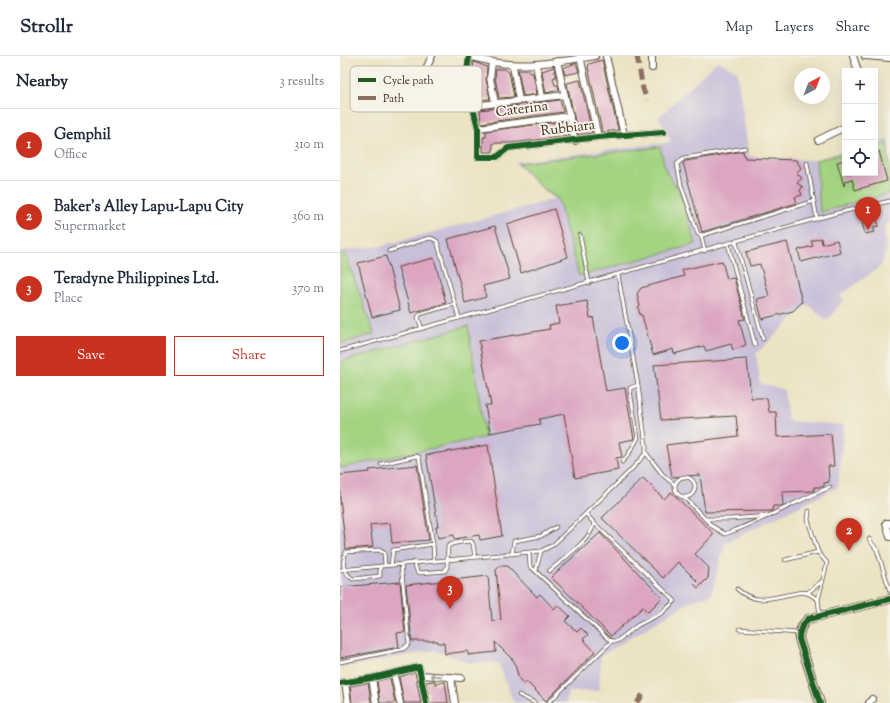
<!DOCTYPE html>
<html lang="en">
<head>
<meta charset="utf-8">
<style>
  body { margin:0; font-family:"Sorts Mill Goudy",serif; background:#f6f6f7; color:#1f2937 }
  .controls { position:absolute; right:12px; top:12px; display:grid; overflow:hidden; border-radius:0px; box-shadow:0 4px 16px #0002 }
  .controls button { width:36px; height:36px; display:grid; place-items:center; padding:0; border:0; border-bottom:1px solid #e0e1e3; background:#fff; color:#1f2937; font:20px sans-serif }
  .compass { position:absolute; left:454px; top:12px; width:36px; height:36px; border-radius:50%; background:#fff; box-shadow:0 4px 16px #0002; rotate:42deg }
  .you { position:absolute; left:282px; top:287px; width:14px; height:14px; margin:-10px; border:3px solid #fff; border-radius:50%; background:#1a73e8; box-shadow:0 0 0 6px #1a73e833 }
  .badge { display:grid; place-items:center; width:26px; height:26px; border-radius:50%; background:#c8321e; color:#fff; font-size:13px; font-weight:700 }
  .pin { position:absolute; translate:-50% -33px; filter:drop-shadow(0 1px 2px #0008) }
  .pin::after { content:''; position:absolute; top:21px; width:14px; height:12px; background:inherit; clip-path:polygon(0 0,100% 0,50% 100%) }
  .list { margin:0; padding:0; list-style:none }
  h2 { display:flex; justify-content:space-between; align-items:center; height:52px; margin:0; padding:0 16px; font-size:17px }
  h2 small { font-size:13px; font-weight:400; color:#747a83 }
  .list li { display:grid; grid-template-columns:26px 1fr auto; gap:12px; align-items:center; box-sizing:border-box; height:72px; padding:0 16px; border-top:1px solid #e0e1e3 }
  .list b { display:block; font-size:15px; white-space:nowrap }
  .list p { margin:0; font-size:13px; white-space:nowrap; color:#747a83 }
  .list em { font-size:13px; font-style:normal; color:#747a83 }
  .actions { display:flex; gap:8px; padding:12px 16px }
  .actions a { flex:1; padding:9px 0; border:1px solid #c8321e; border-radius:0px; text-align:center; font-size:14px; color:#c8321e }
  .actions .main { background:#c8321e; color:#fff }
  .icon { flex:none; width:22px; height:22px; fill:none; stroke:currentColor; stroke-width:2; stroke-linecap:round; stroke-linejoin:round }
  .map { position:relative; flex:none; width:550px; height:647px; overflow:hidden }
  header { display:flex; align-items:center; gap:24px; box-sizing:border-box; height:56px; padding:0 20px; background:#fff; border-bottom:1px solid #e0e1e3 }
  header strong { font-size:19px }
  nav { display:flex; gap:22px; margin-inline-start:auto; font-size:14px }
  main { display:flex }
  aside { flex:1; background:#fff }
  .map>svg:first-child { display:block }
  .industrial { fill:#c8bfd8 }
  .green { fill:#a4d482; stroke:#707f50 }
  .building { fill:#dca6c2 }
  .lines { fill:none; stroke-linecap:round; stroke-linejoin:round }
  .service-casing { stroke:#564637; stroke-width:4.5 }
  .minor-casing { stroke:#564637; stroke-width:8 }
  .tertiary-casing { stroke:#564637; stroke-width:10 }
  .service { stroke:#fff; stroke-width:3 }
  .minor { stroke:#fff; stroke-width:6 }
  .tertiary { stroke:#fff; stroke-width:8 }
  .quiet { stroke:#8d6e63; stroke-width:5; stroke-dasharray:10 5; stroke-linecap:butt }
  .cycleway-casing { stroke:#f7f3e8; stroke-width:8 }
  .cycleway { stroke:#1b5e20; stroke-width:6 }
  .oneway { stroke:#a79f9a }
  .labels { text-anchor:middle; dominant-baseline:central; stroke-width:4; stroke-linejoin:round; paint-order:stroke }
  .street-label { font-size:14px; fill:#3b2a1e; stroke:#f7f3e8 }
  .key { fill:#f7f3e8; stroke:#bfb7ab; stroke-width:1 }
  .key-label { font-size:11px; fill:#3b2a1e }
</style>
</head>
<body>
<header>
<strong>Strollr</strong>
<nav><a>Map</a><a>Layers</a><a>Share</a></nav>
</header>
<main>
<aside>
<h2>Nearby<small>3 results</small></h2>
<ul class="list">
<li><span class="badge">1</span><div><b>Gemphil</b><p>Office</p></div><em>310 m</em></li>
<li><span class="badge">2</span><div><b>Baker's Alley Lapu-Lapu City</b><p>Supermarket</p></div><em>360 m</em></li>
<li><span class="badge">3</span><div><b>Teradyne Philippines Ltd.</b><p>Place</p></div><em>370 m</em></li>
</ul>
<div class="actions"><a class="main">Save</a><a>Share</a></div>
</aside>
<div class="map">
<svg width="550" height="647" viewBox="0 0 550 647">
  <rect width="100%" height="100%" fill="#f7f3e8"/>
  <filter id="ink" filterUnits="userSpaceOnUse"><feTurbulence type="fractalNoise" baseFrequency=".025" numOctaves="2"/><feDisplacementMap in="SourceGraphic" scale="8" xChannelSelector="R" yChannelSelector="G"/><feConvolveMatrix kernelMatrix="1 2 1 2 8 2 1 2 1" color-interpolation-filters="sRGB"/></filter>
  <filter id="wash" filterUnits="userSpaceOnUse"><feTurbulence type="fractalNoise" baseFrequency=".012" numOctaves="4" result="noise"/><feDisplacementMap in="SourceGraphic" scale="16" xChannelSelector="R" yChannelSelector="G"/><feGaussianBlur stdDeviation="0.9" result="paint"/><feColorMatrix in="noise" values="0 0 0 0 0 0 0 0 0 0 0 0 0 0 0 0 0 1.4 0 .05"/><feComposite in="paint" operator="in"/></filter>
  <g filter="url(#wash)">
    <rect width="100%" height="100%" fill="#ece3c3"/>
    <polygon class="industrial" points="377,5 397,15 409,100 473,104 505,95 505,117 535,117 535,86 549,83 550,165 544,171 546,192 541,210 500,240 504,244 487,265 467,248 416,298 420,327 444,334 448,365 504,369 498,431 385,487 371,539 351,545 261,600 259,635 228,636 226,647 174,647 158,607 129,607 95,594 0,612 0,195 41,190 215,143 200,131 174,106 331,86 319,61"/>
    <g class="green">
      <polygon points="547,87 550,115 550,137 480,156 476,104 505,97 505,117 535,117 535,89"/>
      <polygon points="320,91 326,116 339,134 356,188 239,220 218,143 200,130 178,107"/>
      <polygon points="5,197 34,278 0,288 0,198"/>
      <polygon points="128,270 145,381 0,412 0,306"/>
    </g>
    <g id="blocks">
      <g class="building">
        <polygon points="262,4 278,74 265,76 262,75 248,11 249,8"/>
        <polygon points="134,6 147,11 146,23 150,43 136,44 131,23"/>
        <polygon points="236,7 239,16 225,19 223,12"/>
        <polygon points="214,11 216,21 213,22 215,29 218,29 219,34 206,37 202,15"/>
        <polygon points="156,13 165,13 169,16 174,41 159,42 155,22"/>
        <polygon points="178,14 190,14 190,17 193,17 197,38 183,40"/>
        <polygon points="240,24 252,77 238,79 227,27"/>
        <polygon points="220,44 223,56 141,67 140,54"/>
        <polygon points="226,65 229,80 171,87 153,87 153,96 143,96 143,81 146,81 146,75"/>
        <polygon points="403,95 405,102 456,104 461,112 456,117 462,122 457,127 463,131 460,134 462,139 455,141 457,147 362,176 343,107 346,105"/>
        <polygon points="539,95 547,125 515,134 512,123 505,125 504,130 497,106 505,104 505,117 535,117 535,96"/>
        <polygon points="214,153 228,201 181,217 167,168"/>
        <polygon points="535,159 539,170 533,171 535,176 525,178 522,167 532,165 530,160"/>
        <polygon points="155,170 170,223 143,230 146,241 125,247 108,183"/>
        <polygon points="481,182 482,188 497,184 500,196 461,206 458,194 473,190 471,185"/>
        <polygon points="447,186 462,246 453,255 422,263 417,243 429,240 420,208 410,210 406,196"/>
        <polygon points="46,200 60,254 32,261 18,207"/>
        <polygon points="94,202 106,247 71,257 58,211"/>
        <polygon points="382,205 387,223 394,222 405,263 399,264 406,289 393,294 391,288 366,295 364,290 334,298 333,293 313,299 302,259 300,259 298,251 300,250 297,238 301,232 344,220 342,214"/>
        <polygon points="247,245 250,262 253,261 266,335 285,332 294,383 279,386 282,401 276,402 278,414 235,422 224,358 199,363 200,368 150,377 145,349 151,349 139,285 210,273 209,269 219,267 216,250"/>
        <polygon points="407,303 411,342 427,342 429,356 436,356 437,381 491,378 494,410 488,410 489,426 484,427 484,431 474,431 474,435 442,436 443,450 433,450 432,455 365,456 360,419 332,421 326,389 398,380 396,360 321,364 314,309"/>
        <polygon points="148,389 162,480 140,484 139,479 114,483 114,479 98,482 96,471 98,470 86,399"/>
        <polygon points="77,409 89,484 52,487 50,467 30,469 33,491 6,493 0,443 0,419 30,416 29,414"/>
        <polygon points="303,422 324,443 331,436 374,478 355,498 369,512 368,522 358,532 354,528 357,525 338,506 323,522 262,462"/>
        <polygon points="260,477 322,542 308,556 303,551 271,580 211,521"/>
        <polygon points="160,510 167,510 197,541 200,538 214,553 218,549 230,560 225,565 237,576 241,572 248,579 243,583 255,596 206,645 187,626 184,628 179,623 174,605 155,586 156,596 128,599 128,595 105,598 104,587 98,587 98,585 72,585 66,529 148,520 152,565 161,564 156,514"/>
        <polygon points="60,526 65,576 57,577 59,591 0,602 0,531"/>
        <polygon points="75,616 81,647 64,647 59,621"/>
        <polygon points="50,622 55,647 40,647 37,625"/>
        <polygon points="95,625 95,628 105,626 108,647 90,647 86,626"/>
        <polygon points="28,627 31,647 12,647 10,630"/>
      </g>
    </g>
  </g>
  <g filter="url(#ink)">
    <use href="#blocks" fill-opacity="0" stroke="#564637" stroke-width="1"/>
    <g class="lines">
      <g class="service-casing">
        <g id="service">
          <polyline points="405,92 344,102 337,108 341,129 358,178 363,179 474,145"/>
          <polyline points="467,107 477,163"/>
          <polyline points="240,179 249,227"/>
          <polyline points="361,179 365,195"/>
          <polyline points="396,186 423,283"/>
          <polyline points="388,188 415,289"/>
          <polyline points="49,195 86,183 91,182 97,185 119,262"/>
          <polyline points="82,273 78,262 80,258 115,248"/>
          <polyline points="0,295 497,157 550,145"/>
          <polyline points="306,397 323,419 335,429"/>
          <polyline points="282,406 288,399 298,382 290,335 290,332 298,329"/>
          <polyline points="41,408 76,400 79,401 93,488"/>
          <circle cx="345" cy="431" r="10"/>
          <path d="M344 441 372 470 385 478C422 465 453 447 490 431"/>
          <polyline points="469,455 468,464 478,496 487,507 478,544 480,560"/>
          <polyline points="365,463 389,463 430,460"/>
          <polyline points="529,483 537,494 550,535"/>
          <polyline points="189,497 190,510 267,582 272,585 277,585 298,569 322,557 335,545 254,467"/>
          <polyline points="172,498 174,485 201,480 216,471"/>
          <polyline points="445,504 478,496"/>
          <path d="M74 506 77 515 80 517 105 515 107 511 108 490C114 486 123 486 131 485L133 488 135 501"/>
          <polyline points="51,509 53,494 93,488 94,505"/>
          <path d="M40 510V520L13 523C2 516 2 507 6 496L39 494 44 497 45 509"/>
          <polyline points="0,514 201,495 213,489 290,415 306,397 306,390 298,329 278,219"/>
          <polyline points="196,514 201,495"/>
          <path d="M209 515C221 505 253 482 254 467L246 458"/>
          <path d="M397 533C415 549 430 542 452 538 457 537 463 535 467 537 471 538 475 542 478 544"/>
          <polyline points="467,537 481,526"/>
          <polyline points="399,573 459,577"/>
          <polyline points="0,606 63,593 69,588 61,508"/>
          <polyline points="179,639 195,647"/>
          <polyline points="208,647 272,585"/>
        </g>
      </g>
      <g class="minor-casing">
        <g id="minor">
          <path d="M129 0C174 15 209 7 255 0"/>
          <polyline points="130,0 126,23 138,72 138,101 157,101 168,92 258,81 324,76"/>
          <polyline points="240,0 258,81"/>
          <polyline points="266,0 284,79"/>
          <polyline points="312,0 312,12"/>
          <polyline points="513,0 518,15"/>
          <polyline points="525,0 550,2"/>
          <polyline points="217,5 235,85"/>
          <polyline points="152,7 150,22 155,47"/>
          <polyline points="196,9 202,41"/>
          <polyline points="173,10 179,44"/>
          <polyline points="83,19 92,0"/>
          <polyline points="133,50 225,39"/>
          <polyline points="138,72 230,60"/>
          <polyline points="478,84 505,71"/>
          <polyline points="550,467 546,467 550,481"/>
          <polyline points="54,618 60,647"/>
          <polyline points="81,619 121,622"/>
          <polyline points="111,621 115,647"/>
          <polyline points="32,622 36,647"/>
          <polyline points="5,626 8,647"/>
          <polyline points="0,627 32,622 79,611 86,647"/>
          <polyline points="529,647 532,643"/>
        </g>
      </g>
      <g class="tertiary-casing">
        <path id="tertiary" d="M480 647 459 583C459 574 462 569 468 563L550 543"/>
      </g>
      <use href="#service" class="service"/>
      <use href="#minor" class="minor"/>
      <use href="#tertiary" class="tertiary"/>
      <g class="quiet">
        <polyline points="297,0 303,33 307,44"/>
        <polyline points="297,647 304,637"/>
      </g>
      <g class="cycleway-casing">
        <g id="cycleway">
          <polyline points="129,0 126,23 138,72 138,101 157,101 168,92 258,81 324,76"/>
          <polyline points="0,627 32,622 79,611 86,647"/>
          <path d="M480 647 459 583C459 574 462 569 468 563L550 543"/>
        </g>
      </g>
      <use href="#cycleway" class="cycleway"/>
    </g>
    <defs><path id="oneway-shaft" d="M-6 0H5M1.5-3L5.5 0L1.5 3" fill="none" stroke-width="1.6" stroke-linecap="round" stroke-linejoin="round"/></defs>
    <use class="oneway" href="#oneway-shaft" transform="translate(96 620) rotate(-176)"/>
  </g>
  <g class="labels">
    <g class="street-label">
      <text transform="translate(182 54) rotate(-7)">Caterina</text>
      <text transform="translate(228 73) rotate(-7)">Rubbiara</text>
    </g>
  </g>
  <rect x="10" y="10" width="132" height="46" rx="6" class="key"/>
  <rect x="18" y="22" width="18" height="4" fill="#1b5e20"/>
  <rect x="18" y="40" width="18" height="4" fill="#8d6e63"/>
  <g class="key-label">
    <text x="43" y="28">Cycle path</text>
    <text x="43" y="46">Path</text>
  </g>
</svg>
<div class="controls">
<button>+</button>
<button>−</button>
<button><svg class="icon" aria-label="locate" viewBox="0 0 24 24"><circle cx="12" cy="12" r="6"/><path d="M12 2v4M12 18v4M2 12h4M18 12h4"/></svg></button>
</div>
<svg class="compass" viewBox="-18 -18 36 36"><path d="M0-13l5 13h-10z" fill="#e53935"/><path d="M0 13l5-13h-10z" fill="#747a83"/></svg>
<div class="you"></div>
<div class="pin badge" style="left:528px;top:174px">1</div>
<div class="pin badge" style="left:509px;top:495px">2</div>
<div class="pin badge" style="left:110px;top:553px">3</div>
</div>
</main>
</body>
</html>
